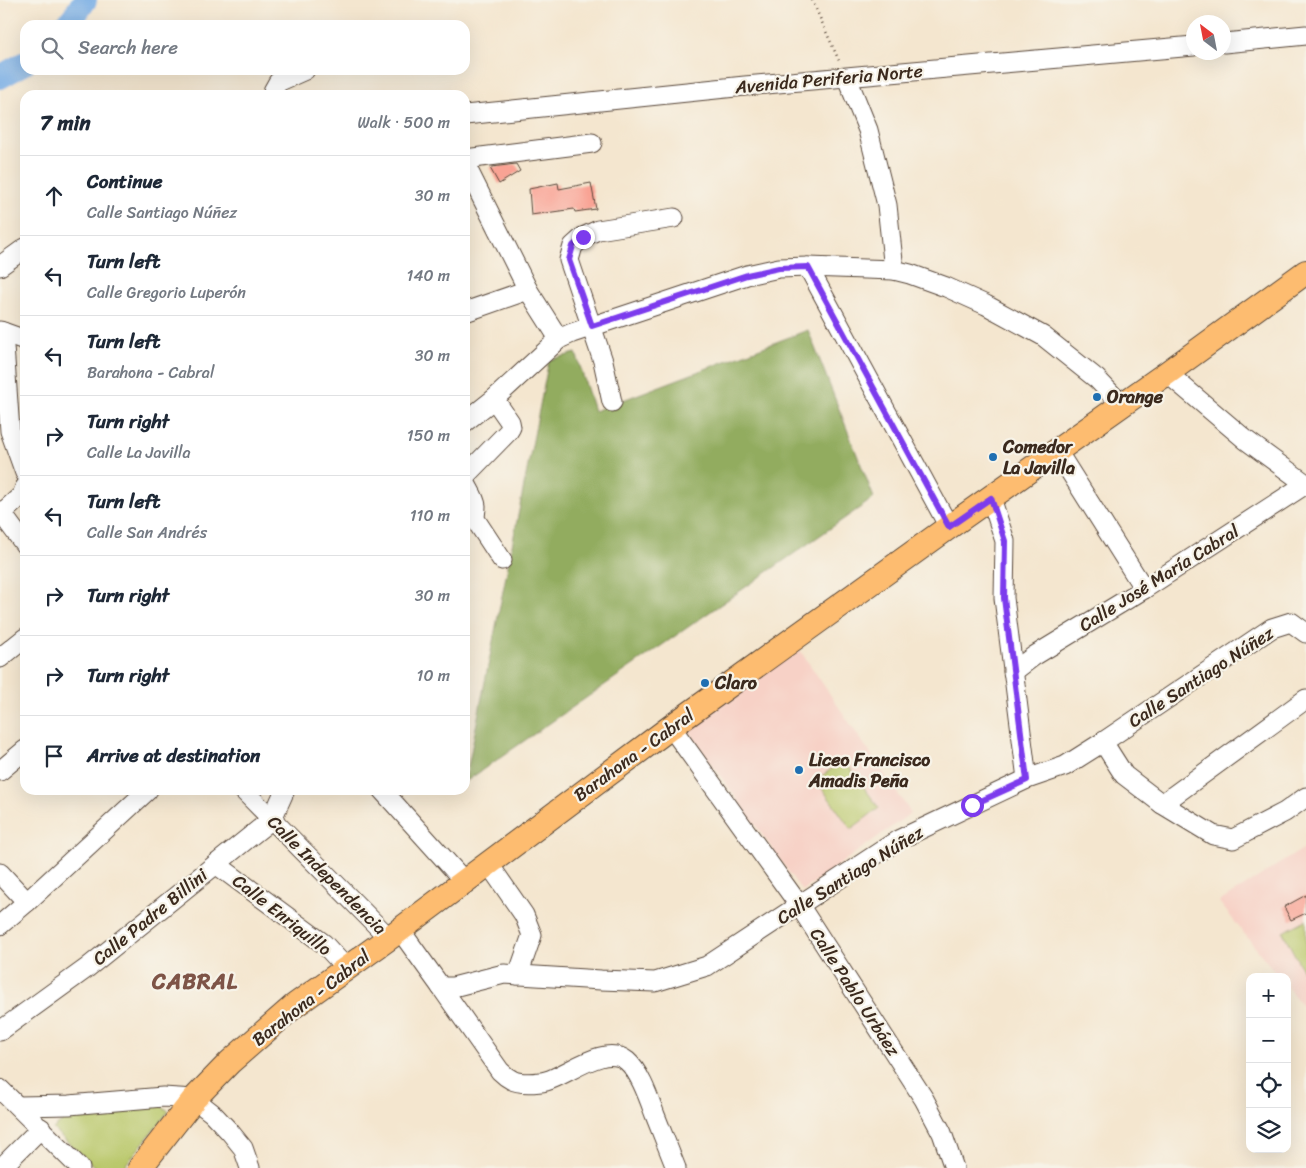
<!DOCTYPE html>
<html lang="en">
<head>
<meta charset="utf-8">
<style>
  body { margin:0; font-family:Sriracha,sans-serif; background:#f2f2f3; color:#1f2937 }
  .controls { position:absolute; right:15px; bottom:15px; display:grid; overflow:hidden; border-radius:10px; box-shadow:0 5px 20px #0002 }
  .controls button { width:45px; height:45px; display:grid; place-items:center; padding:0; border:0; border-bottom:1px solid #e0e1e3; background:#fff; color:#1f2937; font:25px sans-serif }
  .compass { position:absolute; left:1186px; top:15px; width:45px; height:45px; border-radius:50%; background:#fff; box-shadow:0 5px 20px #0002; rotate:328deg }
  .stop { position:absolute; width:15px; height:15px; margin:-11px; border:4px solid #7c3aed; border-radius:50%; background:#fff }
  .stop.end { background:#7c3aed; border-color:#fff; box-shadow:0 1px 5px #0008 }
  .list { margin:0; padding:0; list-style:none }
  h2 { display:flex; justify-content:space-between; align-items:center; height:65px; margin:0; padding:0 20px; font-size:21px }
  h2 small { font-size:16px; font-weight:400; color:#747a83 }
  .list li { display:grid; grid-template-columns:32px 1fr auto; gap:15px; align-items:center; box-sizing:border-box; height:80px; padding:0 20px; border-top:1px solid #e0e1e3 }
  .list b { display:block; font-size:19px; white-space:nowrap }
  .list p { margin:0; font-size:16px; white-space:nowrap; color:#747a83 }
  .list em { font-size:16px; font-style:normal; color:#747a83 }
  .icon { flex:none; width:28px; height:28px; fill:none; stroke:currentColor; stroke-width:2; stroke-linecap:round; stroke-linejoin:round }
  .map { position:relative; flex:none; width:1306px; height:1168px; overflow:hidden }
  .search { position:absolute; background:#fff; box-shadow:0 5px 20px #0002; left:20px; top:20px; width:450px; height:55px; display:flex; align-items:center; gap:12px; box-sizing:border-box; padding:0 18px; border-radius:15px; color:#747a83; font-size:19px }
  .panel { position:absolute; background:#fff; box-shadow:0 5px 20px #0002; left:20px; top:90px; width:450px; height:705px; border-radius:15px }
  .map>svg:first-child { display:block }
  .built { fill:#f7d1c6 }
  .green { fill:#b9c86b; stroke:#7a7944 }
  .forest { fill:#92ac5f; stroke:#666b3e }
  .lines { fill:none; stroke-linecap:round; stroke-linejoin:round }
  .river { stroke:#78ade5; stroke-width:24 }
  .building { fill:#f9a394 }
  .minor-casing { stroke:#574639; stroke-width:21 }
  .major-casing { stroke:#574639; stroke-width:26 }
  .path { stroke:#574639; stroke-width:2.5; stroke-dasharray:1 4; stroke-linecap:butt }
  .minor { stroke:#fff; stroke-width:19 }
  .major { stroke:#fdbc6f; stroke-width:24 }
  .route { stroke:#7c3aed; stroke-width:6 }
  .poi-dot { fill:#1f6fb2; stroke:#f7f3e8; stroke-width:2 }
  .labels { text-anchor:middle; dominant-baseline:central; stroke-width:4.5; stroke-linejoin:round; paint-order:stroke }
  .street-label { font-size:18px; fill:#3b2a1e; stroke:#f7f3e8 }
  .poi-label { font-size:18px; font-weight:bold; fill:#3b2a1e; stroke:#f7f3e8; text-anchor:start }
  .district-label { font-size:22px; font-weight:bold; letter-spacing:1px; fill:#7e5447; stroke:#f7f3e8 }
</style>
</head>
<body>
<div class="map">
<svg width="1306" height="1168" viewBox="0 0 1306 1168">
  <rect width="100%" height="100%" fill="#f7f3e8"/>
  <filter id="ink" filterUnits="userSpaceOnUse"><feTurbulence type="fractalNoise" baseFrequency=".02" numOctaves="2"/><feDisplacementMap in="SourceGraphic" scale="10" xChannelSelector="R" yChannelSelector="G"/><feConvolveMatrix kernelMatrix="1 2 1 2 8 2 1 2 1" color-interpolation-filters="sRGB"/></filter>
  <filter id="wash" filterUnits="userSpaceOnUse"><feTurbulence type="fractalNoise" baseFrequency=".0096" numOctaves="4" result="noise"/><feDisplacementMap in="SourceGraphic" scale="20" xChannelSelector="R" yChannelSelector="G"/><feGaussianBlur stdDeviation="1.12" result="paint"/><feColorMatrix in="noise" values="0 0 0 0 0 0 0 0 0 0 0 0 0 0 0 0 0 1.4 0 .05"/><feComposite in="paint" operator="in"/></filter>
  <g filter="url(#wash)">
    <rect width="100%" height="100%" fill="#f4e6cf"/>
    <g class="built">
      <polygon points="797,646 911,813 802,891 685,726"/>
      <polygon points="1306,847 1306,1010 1287,987 1287,977 1279,977 1219,902"/>
    </g>
    <g class="green">
      <polygon points="844,760 879,808 851,829 816,780"/>
      <polygon points="1306,920 1306,977 1283,932"/>
      <polygon points="159,1105 169,1111 123,1168 96,1168 53,1129 76,1110"/>
    </g>
    <polygon class="forest" points="808,330 874,498 465,782 549,360 576,353 594,411"/>
    <g class="lines">
      <g class="river">
        <polyline points="66,25 73,18 85,0"/>
        <polyline points="0,77 25,63"/>
      </g>
    </g>
    <g id="blocks">
      <g class="building">
        <polygon points="516,164 520,171 499,184 490,168 492,167"/>
        <polygon points="558,183 559,189 591,183 596,209 575,212 574,209 531,215 529,189"/>
        <polygon points="1306,895 1306,913 1291,920 1284,907"/>
      </g>
    </g>
  </g>
  <g filter="url(#ink)">
    <use href="#blocks" fill-opacity="0" stroke="#574639" stroke-width="1"/>
    <g class="lines">
      <g class="minor-casing">
        <g id="minor">
          <polyline points="1224,43 1306,35"/>
          <polyline points="847,78 868,130 887,205 894,270"/>
          <polyline points="274,95 273,91 278,82 305,70"/>
          <polyline points="465,115 745,86 1194,46"/>
          <polyline points="465,159 592,143"/>
          <polyline points="465,164 528,290 559,339"/>
          <polyline points="0,266 25,248"/>
          <polyline points="808,267 949,527"/>
          <polyline points="465,312 528,290"/>
          <polyline points="0,331 25,340"/>
          <polyline points="3,332 10,431 25,473"/>
          <polyline points="1167,373 1246,440 1306,484"/>
          <polyline points="612,402 603,361 569,260 573,246 583,237 598,230 674,218"/>
          <polyline points="465,422 494,399 559,339 572,333 747,275 779,268 808,267 894,270 910,274 946,287 986,305 1043,336 1097,379 1122,405"/>
          <polyline points="1057,451 1144,589"/>
          <polyline points="465,476 508,432 511,427 510,422 494,399"/>
          <path d="M465 481C468 489 475 497 476 506 476 511 475 515 475 519L502 560"/>
          <polyline points="991,498 1005,541 1004,598 1027,779"/>
          <polyline points="0,511 25,545"/>
          <polyline points="0,515 22,495 25,487"/>
          <polyline points="0,658 25,638"/>
          <polyline points="1013,672 1034,656 1144,589 1306,484"/>
          <polyline points="671,727 799,905 924,1099 942,1133 954,1168"/>
          <polyline points="1103,742 1124,775 1162,804 1213,835 1233,839 1285,812 1306,797"/>
          <polyline points="0,771 25,750"/>
          <polyline points="243,790 389,938"/>
          <polyline points="382,790 464,881"/>
          <polyline points="1162,804 1306,699"/>
          <polyline points="488,863 524,915 532,935 518,975"/>
          <polyline points="216,864 324,944 346,968"/>
          <polyline points="0,873 27,902"/>
          <polyline points="0,925 27,902 148,790"/>
          <polyline points="400,930 441,987 453,987 504,974 601,980 655,982 707,966 898,840 1027,779 1065,766 1103,742 1272,628 1291,622 1306,633"/>
          <path d="M441 987 500 1071C503 1074 508 1078 512 1080 519 1084 538 1083 546 1081 568 1075 605 1043 627 1061 640 1072 649 1099 655 1115 662 1133 669 1150 676 1168"/>
          <polyline points="0,1031 87,968 272,819 285,790"/>
          <polyline points="0,1089 80,1168"/>
          <polyline points="19,1106 69,1105 163,1097 194,1099 212,1113 230,1132 243,1148 250,1168"/>
          <polyline points="1,1168 41,1128"/>
        </g>
      </g>
      <g class="major-casing">
        <polyline id="major" points="140,1168 194,1099 230,1062 294,1006 389,938 671,727 949,527 1167,373 1306,272"/>
      </g>
      <polyline class="path" points="812,0 840,63"/>
      <use href="#minor" class="minor"/>
      <use href="#major" class="major"/>
    </g>
  </g>
  <g class="lines" filter="url(#ink)">
    <polyline class="route" points="583,237 573,246 569,260 592,326 747,275 779,268 808,267 949,527 991,498 1005,541 1004,598 1027,780 972,805"/>
  </g>
  <g class="poi-dot">
    <circle cx="1097" cy="397" r="5"/>
    <circle cx="993" cy="457" r="5"/>
    <circle cx="705" cy="683" r="5"/>
    <circle cx="799" cy="770" r="5"/>
  </g>
  <g class="labels">
    <g class="street-label">
      <text transform="translate(829 79) rotate(-5)">Avenida Periferia Norte</text>
      <text transform="translate(1159 578) rotate(-32)">Calle José María Cabral</text>
      <text transform="translate(1201 677) rotate(-33)">Calle Santiago Núñez</text>
      <text transform="translate(634 755) rotate(-36)">Barahona - Cabral</text>
      <text transform="translate(327 875) rotate(45)">Calle Independencia</text>
      <text transform="translate(850 875) rotate(-32)">Calle Santiago Núñez</text>
      <text transform="translate(282 915) rotate(38)">Calle Enriquillo</text>
      <text transform="translate(150 917) rotate(-39)">Calle Padre Billini</text>
      <text transform="translate(855 992) rotate(57)">Calle Pablo Urbáez</text>
      <text transform="translate(311 998) rotate(-38)">Barahona - Cabral</text>
    </g>
    <g class="poi-label">
      <text x="1107" y="397">Orange</text>
      <text x="1003" y="447">Comedor<tspan x="1003" dy="21">La Javilla</tspan></text>
      <text x="715" y="683">Claro</text>
      <text x="809" y="760">Liceo Francisco<tspan x="809" dy="21">Amadis Peña</tspan></text>
    </g>
    <g class="district-label">
      <text x="195" y="981">CABRAL</text>
    </g>
  </g>
</svg>
<div class="controls">
<button>+</button>
<button>−</button>
<button><svg class="icon" aria-label="locate" viewBox="0 0 24 24"><circle cx="12" cy="12" r="6"/><path d="M12 2v4M12 18v4M2 12h4M18 12h4"/></svg></button>
<button><svg class="icon" aria-label="layers" viewBox="0 0 24 24"><path d="M12 4l9 5-9 5-9-5zM3 14l9 5 9-5"/></svg></button>
</div>
<svg class="compass" viewBox="-18 -18 36 36"><path d="M0-13l5 13h-10z" fill="#e53935"/><path d="M0 13l5-13h-10z" fill="#747a83"/></svg>
<div class="stop" style="left:972px;top:805px"></div>
<div class="stop end" style="left:583px;top:237px"></div>
<div class="search"><svg class="icon" aria-label="search" viewBox="0 0 24 24"><circle cx="10" cy="10" r="6"/><path d="M15 15l6 6"/></svg>Search here</div>
<section class="panel">
<h2>7 min<small>Walk · 500 m</small></h2>
<ul class="list">
<li><svg class="icon" aria-label="ahead" viewBox="0 0 24 24"><path d="M12 20V5M6 11l6-6 6 6"/></svg><div><b>Continue</b><p>Calle Santiago Núñez</p></div><em>30 m</em></li>
<li><svg class="icon" aria-label="left" viewBox="0 0 24 24"><path d="M17 20v-9H6M10 6l-5 5 5 5"/></svg><div><b>Turn left</b><p>Calle Gregorio Luperón</p></div><em>140 m</em></li>
<li><svg class="icon" aria-label="left" viewBox="0 0 24 24"><path d="M17 20v-9H6M10 6l-5 5 5 5"/></svg><div><b>Turn left</b><p>Barahona - Cabral</p></div><em>30 m</em></li>
<li><svg class="icon" aria-label="right" viewBox="0 0 24 24"><path d="M7 20v-9h11M14 6l5 5-5 5"/></svg><div><b>Turn right</b><p>Calle La Javilla</p></div><em>150 m</em></li>
<li><svg class="icon" aria-label="left" viewBox="0 0 24 24"><path d="M17 20v-9H6M10 6l-5 5 5 5"/></svg><div><b>Turn left</b><p>Calle San Andrés</p></div><em>110 m</em></li>
<li><svg class="icon" aria-label="right" viewBox="0 0 24 24"><path d="M7 20v-9h11M14 6l5 5-5 5"/></svg><div><b>Turn right</b></div><em>30 m</em></li>
<li><svg class="icon" aria-label="right" viewBox="0 0 24 24"><path d="M7 20v-9h11M14 6l5 5-5 5"/></svg><div><b>Turn right</b></div><em>10 m</em></li>
<li><svg class="icon" aria-label="arrive" viewBox="0 0 24 24"><path d="M6 21V4h12l-3 4 3 4H6"/></svg><div><b>Arrive at destination</b></div></li>
</ul>
</section>
</div>
</body>
</html>
